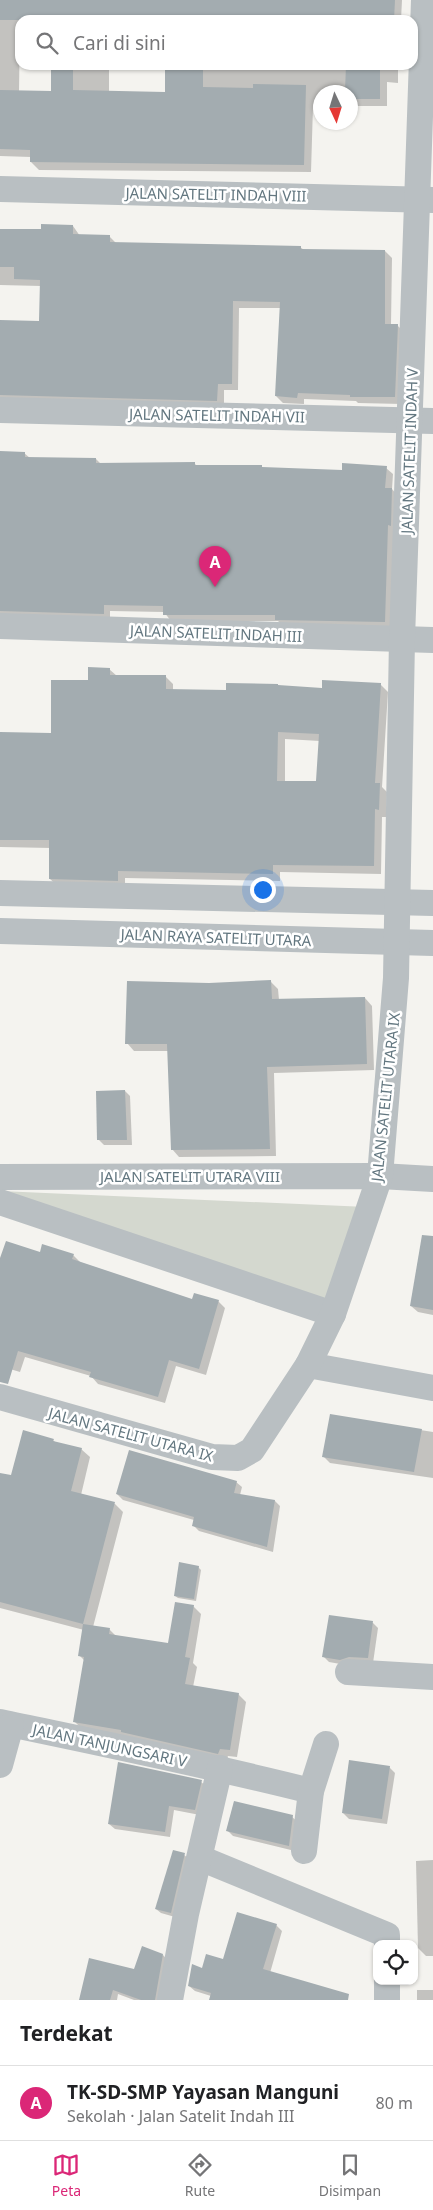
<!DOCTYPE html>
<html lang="id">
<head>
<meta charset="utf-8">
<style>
  body { margin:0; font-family:"Noto Sans",sans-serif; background:#f6f6f6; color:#202124 }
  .controls { position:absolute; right:15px; bottom:15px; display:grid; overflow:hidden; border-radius:10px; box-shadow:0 1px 4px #0004 }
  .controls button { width:45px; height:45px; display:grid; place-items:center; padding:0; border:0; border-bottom:1px solid #e0e0e0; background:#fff; color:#202124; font:25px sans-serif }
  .compass { position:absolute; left:313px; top:85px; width:45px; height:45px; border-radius:50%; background:#fff; box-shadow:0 1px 4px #0004; rotate:176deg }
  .you { position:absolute; left:262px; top:889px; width:18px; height:18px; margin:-12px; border:4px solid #fff; border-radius:50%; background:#1a73e8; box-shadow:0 0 0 8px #1a73e833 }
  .badge { display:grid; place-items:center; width:32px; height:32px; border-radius:50%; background:#db2777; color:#fff; font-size:16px; font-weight:700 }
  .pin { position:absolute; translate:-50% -41px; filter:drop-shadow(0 1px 2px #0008) }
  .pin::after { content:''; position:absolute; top:26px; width:18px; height:15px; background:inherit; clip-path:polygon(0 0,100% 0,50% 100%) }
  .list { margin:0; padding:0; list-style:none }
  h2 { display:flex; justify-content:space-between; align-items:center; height:65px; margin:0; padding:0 20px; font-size:21px }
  h2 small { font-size:16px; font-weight:400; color:#757577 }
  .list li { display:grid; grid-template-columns:32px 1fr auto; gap:15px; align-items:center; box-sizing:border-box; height:75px; padding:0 20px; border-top:1px solid #e0e0e0 }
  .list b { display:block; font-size:19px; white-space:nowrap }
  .list p { margin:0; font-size:16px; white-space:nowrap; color:#757577 }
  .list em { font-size:16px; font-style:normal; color:#757577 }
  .icon { flex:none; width:28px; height:28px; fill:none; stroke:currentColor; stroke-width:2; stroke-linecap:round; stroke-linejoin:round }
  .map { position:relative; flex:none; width:433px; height:2000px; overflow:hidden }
  .search { position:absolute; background:#fff; box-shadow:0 1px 4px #0004; left:15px; right:15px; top:15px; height:55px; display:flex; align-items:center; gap:12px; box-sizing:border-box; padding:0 18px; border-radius:15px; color:#757577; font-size:19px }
  .sheet { height:140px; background:#fff }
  nav { display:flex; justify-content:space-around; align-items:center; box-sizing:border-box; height:70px; border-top:1px solid #e0e0e0; background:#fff; font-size:14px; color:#757577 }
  nav a { display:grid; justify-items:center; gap:2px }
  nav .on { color:#db2777 }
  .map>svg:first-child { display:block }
  .green { fill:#d4d8cf }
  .shadow { fill:#0003; fill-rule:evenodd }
  .building { fill:#a3acb0; fill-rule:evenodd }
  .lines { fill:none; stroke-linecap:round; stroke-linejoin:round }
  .minor { stroke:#b9bfc2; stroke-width:26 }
  .labels { text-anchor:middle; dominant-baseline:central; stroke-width:5; stroke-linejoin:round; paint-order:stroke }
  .street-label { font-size:15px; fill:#637780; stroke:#fff }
</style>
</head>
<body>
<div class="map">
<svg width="433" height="2000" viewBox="0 0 433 2000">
  <rect width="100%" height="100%" fill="#f4f3ef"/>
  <polygon class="green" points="0,1191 367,1207 330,1302"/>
  <g class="shadow">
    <polygon points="0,0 402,0 401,20 20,20 19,92 52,92 53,65 109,65 109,92 166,93 166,65 398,65 398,83 387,82 387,106 350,106 350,92 320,92 320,106 313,106 311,172 39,170 31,162 31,157 0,156"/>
    <polygon points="73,226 80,236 109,236 116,243 300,247 304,250 385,251 392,258 391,325 397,325 404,332 402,404 358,403 356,401 304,399 304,404 283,403 276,396 281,308 239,308 238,390 224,390 224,407 0,402 0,321 40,322 41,286 0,285 0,230 42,230"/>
    <polygon points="0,452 24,453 30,458 96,459 101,464 195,464 197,466 261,466 263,468 343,471 386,468 393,474 392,489 398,496 391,628 283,626 278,621 171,621 164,612 110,611 110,620 0,617"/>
    <path d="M109 669 117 676 166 677 173 684V691H227L279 687 323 690 380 684 388 692 382 787 387 792 386 817H382L381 874 280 872V881L125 878V888L58 886 50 879 51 848 0 847V734H52L89 681ZM285 739 320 741 318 783 285 782Z"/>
    <polygon points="271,982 278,989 279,1000 365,998 372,1006 374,1070 274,1073 276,1156 179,1157 172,1149 169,1051 134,1051 127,1043 209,984"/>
    <polygon points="125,1091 130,1096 132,1145 104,1145 99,1140"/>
    <polygon points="41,1253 73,1255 81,1263 193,1301 218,1301 225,1308 206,1375 176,1366 165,1403 98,1384 91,1376 25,1357 20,1372 0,1366 0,1261"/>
    <polygon points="433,1254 433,1315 418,1312 411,1306"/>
    <polygon points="331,1416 433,1432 433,1478 330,1463 324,1457"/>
    <polygon points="53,1440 56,1443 81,1449 90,1457 81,1495 115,1504 123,1512 93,1627 109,1629 116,1636 169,1645 193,1606 201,1614 193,1663 197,1667 193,1687 238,1694 246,1702 237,1757 228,1756 226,1761 82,1729 74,1721 85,1661 79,1655 84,1630 0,1608 0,1474 12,1477"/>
    <polygon points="236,1482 242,1487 240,1495 275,1501 280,1506 273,1552 199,1531 193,1525 194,1520 123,1500 117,1494"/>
    <polygon points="198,1567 201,1570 196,1601 178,1598 175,1596"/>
    <polygon points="330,1616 373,1623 378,1628 373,1663 346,1665 329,1662 323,1656"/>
    <polygon points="389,1767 395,1773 387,1824 349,1819 343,1813"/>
    <polygon points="201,1782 207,1787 200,1815 174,1810 170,1837 115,1829 109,1824"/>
    <polygon points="292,1817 298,1822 295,1851 233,1836 228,1831"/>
    <polygon points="184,1855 189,1859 175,1917 161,1913 156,1909"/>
    <polygon points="433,1860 433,1956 426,1956 418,1948 416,1861"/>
    <polygon points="276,1925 282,1931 270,1973 317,2000 210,2000 211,1996 195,1991 189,1986 202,1969 224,1961"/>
    <polygon points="163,1955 168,1961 161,2000 134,2000 118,1994 117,2000 84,2000"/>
    <rect x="417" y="1990" width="16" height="10"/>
  </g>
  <g class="building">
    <polygon points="0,0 395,0 394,20 0,20"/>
    <polygon points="51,65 73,66 73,90 165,92 165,70 203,70 203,87 253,88 253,84 306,85 304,165 30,162 30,150 0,149 0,90 51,91"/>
    <polygon points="346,65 380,65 380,99 350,99 350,92 345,92"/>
    <polygon points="41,224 73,225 73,234 110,235 110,242 301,246 301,249 385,250 385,324 398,324 395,397 350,397 350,395 298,393 297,398 275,396 280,302 233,301 232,384 218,384 217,401 0,395 0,320 39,321 40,280 14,279 14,267 0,267 0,229 41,229"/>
    <polygon points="0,451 25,452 25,457 96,458 96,463 195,462 195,465 262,465 262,467 342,470 342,463 387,466 385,488 392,488 391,526 388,525 385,622 275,620 275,615 163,615 163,606 104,605 104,614 0,611"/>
    <path d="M88 667 110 668V675H166V689L226 690V683L278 684V685L322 688V680L381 683 375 783H380L379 810 375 809 374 866 273 865V874L118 871V881L49 879V840H0V732L51 733V680H88ZM278 732 319 734 316 781H277Z"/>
    <polygon points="271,980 272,999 365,997 367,1064 267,1067 270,1149 171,1150 167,1044 125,1044 127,981 209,983"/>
    <polygon points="125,1090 127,1140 97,1140 96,1091"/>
    <polygon points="422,1235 433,1236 433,1310 410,1306"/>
    <polygon points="6,1241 40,1252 42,1244 74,1254 72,1259 192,1299 194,1293 219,1300 199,1369 169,1360 158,1397 89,1377 91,1372 18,1351 8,1384 0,1382 0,1258"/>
    <polygon points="330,1414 422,1429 414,1472 322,1457"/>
    <polygon points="23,1430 54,1439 53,1441 82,1448 71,1491 115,1502 83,1624 0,1602 0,1473 11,1475"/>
    <polygon points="129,1450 237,1481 234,1493 275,1500 267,1547 192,1526 194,1517 116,1494"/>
    <polygon points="179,1562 199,1566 194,1599 174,1596"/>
    <polygon points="175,1602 194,1605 185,1657 190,1658 185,1684 239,1693 230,1750 220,1749 218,1754 121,1732 121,1730 73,1722 84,1657 78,1656 83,1624 110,1628 109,1634 168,1643"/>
    <polygon points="329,1615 373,1621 368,1658 349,1657 340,1660 322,1657"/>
    <polygon points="349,1760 390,1766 382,1819 342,1813"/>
    <polygon points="118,1762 202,1780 195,1810 169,1806 165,1832 108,1824"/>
    <polygon points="234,1801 293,1815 289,1846 226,1831"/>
    <polygon points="173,1850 185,1853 171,1913 155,1909"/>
    <polygon points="237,1912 277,1924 263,1969 349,1994 348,2000 209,2000 211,1993 188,1986 192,1964 202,1968 206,1954 223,1959"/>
    <polygon points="142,1946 163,1954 155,2000 141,2000 113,1990 110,2000 79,2000 89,1958 134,1969"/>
  </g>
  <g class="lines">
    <g class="minor">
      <polyline points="0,189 433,200"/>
      <polyline points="0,410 433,421"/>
      <polyline points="0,626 433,640"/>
      <polyline points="0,893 433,903"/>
      <polyline points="0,931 433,943"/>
      <polyline points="0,1177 380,1176 433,1179"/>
      <polyline points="0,1202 333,1314"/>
      <polyline points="308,1365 433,1388"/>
      <polyline points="0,1397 212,1457 238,1458 252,1450 308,1365 333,1314 380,1176 396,978 402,639 424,0"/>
      <polyline points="348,1672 433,1677"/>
      <path d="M0 1722C104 1744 208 1765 311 1791"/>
      <polyline points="0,1765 11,1725"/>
      <polyline points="304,1851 311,1791 326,1744"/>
      <polyline points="200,1858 387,1935 387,1944"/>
      <polyline points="387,1981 387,2000"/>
      <polyline points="170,2000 186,1914 220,1768"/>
    </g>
  </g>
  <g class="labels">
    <g class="street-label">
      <text transform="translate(216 194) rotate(1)">JALAN SATELIT INDAH VIII</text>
      <text transform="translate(217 415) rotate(1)">JALAN SATELIT INDAH VII</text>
      <text transform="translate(409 451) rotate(-88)">JALAN SATELIT INDAH V</text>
      <text transform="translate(216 633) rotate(2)">JALAN SATELIT INDAH III</text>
      <text transform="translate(216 937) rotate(2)">JALAN RAYA SATELIT UTARA</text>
      <text transform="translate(385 1097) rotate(-84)">JALAN SATELIT UTARA IX</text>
      <text x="190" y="1176">JALAN SATELIT UTARA VIII</text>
      <text transform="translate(131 1434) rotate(15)">JALAN SATELIT UTARA IX</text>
      <text transform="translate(110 1745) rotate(12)">JALAN TANJUNGSARI V</text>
    </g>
  </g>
</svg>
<div class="controls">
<button><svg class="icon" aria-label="locate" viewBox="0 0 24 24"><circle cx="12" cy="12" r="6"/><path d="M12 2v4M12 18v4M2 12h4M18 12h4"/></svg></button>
</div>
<svg class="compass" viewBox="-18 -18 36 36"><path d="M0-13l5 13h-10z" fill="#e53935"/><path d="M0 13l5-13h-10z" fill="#757577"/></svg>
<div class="you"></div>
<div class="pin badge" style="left:215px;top:587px">A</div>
<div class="search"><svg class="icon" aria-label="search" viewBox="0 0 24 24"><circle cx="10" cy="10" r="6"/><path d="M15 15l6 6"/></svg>Cari di sini</div>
</div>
<section class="sheet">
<h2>Terdekat<small></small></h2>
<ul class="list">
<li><span class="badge">A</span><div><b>TK-SD-SMP Yayasan Manguni</b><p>Sekolah · Jalan Satelit Indah III</p></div><em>80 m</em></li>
</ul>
</section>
<nav>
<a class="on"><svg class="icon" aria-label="map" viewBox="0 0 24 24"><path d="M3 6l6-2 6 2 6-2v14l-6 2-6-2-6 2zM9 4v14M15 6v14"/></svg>Peta</a>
<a><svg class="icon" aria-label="directions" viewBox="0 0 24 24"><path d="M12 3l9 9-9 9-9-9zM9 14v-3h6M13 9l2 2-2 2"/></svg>Rute</a>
<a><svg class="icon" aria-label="saved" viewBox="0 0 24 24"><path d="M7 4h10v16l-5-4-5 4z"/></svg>Disimpan</a>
</nav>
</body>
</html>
